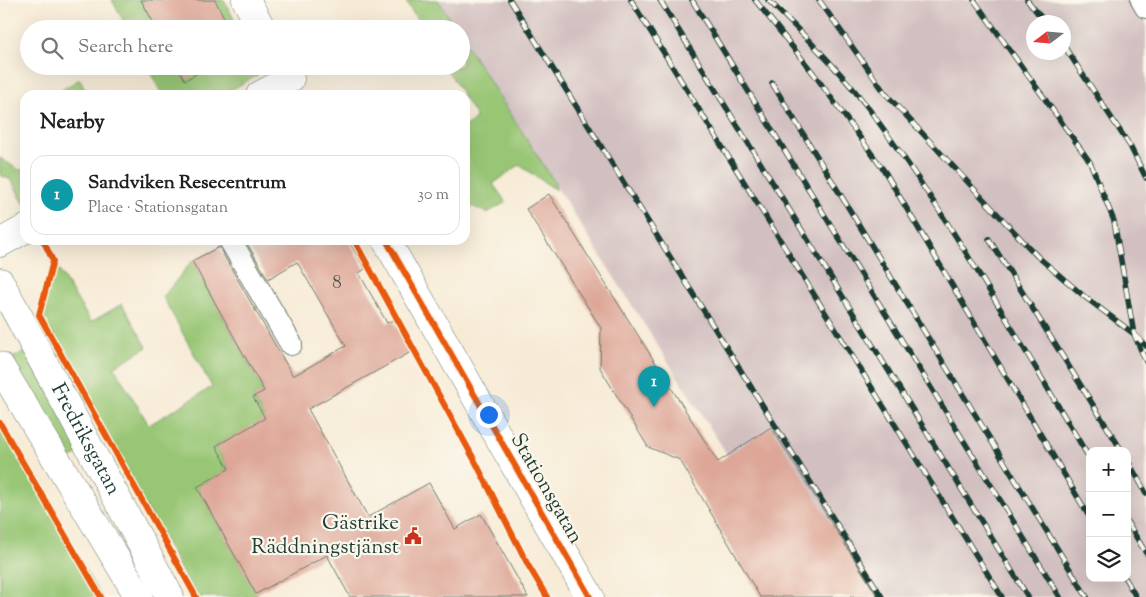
<!DOCTYPE html>
<html lang="en">
<head>
<meta charset="utf-8">
<style>
  body { margin:0; font-family:"Sorts Mill Goudy",serif; background:#f6f6f6; color:#202124 }
  .controls { position:absolute; right:15px; bottom:15px; display:grid; overflow:hidden; border-radius:10px; box-shadow:0 5px 20px #0002 }
  .controls button { width:45px; height:45px; display:grid; place-items:center; padding:0; border:0; border-bottom:1px solid #e0e0e0; background:#fff; color:#202124; font:25px sans-serif }
  .compass { position:absolute; left:1026px; top:15px; width:45px; height:45px; border-radius:50%; background:#fff; box-shadow:0 5px 20px #0002; rotate:254deg }
  .you { position:absolute; left:488px; top:414px; width:18px; height:18px; margin:-12px; border:4px solid #fff; border-radius:50%; background:#1a73e8; box-shadow:0 0 0 8px #1a73e833 }
  .badge { display:grid; place-items:center; width:32px; height:32px; border-radius:50%; background:#b45309; color:#fff; font-size:16px; font-weight:700 }
  .pin { position:absolute; translate:-50% -41px; filter:drop-shadow(0 1px 2px #0008) }
  .pin::after { content:''; position:absolute; top:26px; width:18px; height:15px; background:inherit; clip-path:polygon(0 0,100% 0,50% 100%) }
  .list { margin:0; padding:0; list-style:none }
  h2 { display:flex; justify-content:space-between; align-items:center; height:65px; margin:0; padding:0 20px; font-size:21px }
  h2 small { font-size:16px; font-weight:400; color:#757577 }
  .list li { display:grid; grid-template-columns:32px 1fr auto; gap:15px; align-items:center; box-sizing:border-box; height:80px; margin:0 10px 10px; padding:0 10px; border:1px solid #e0e0e0; border-radius:15px }
  .list b { display:block; font-size:19px; white-space:nowrap }
  .list p { margin:0; font-size:16px; white-space:nowrap; color:#757577 }
  .list em { font-size:16px; font-style:normal; color:#757577 }
  .icon { flex:none; width:28px; height:28px; fill:none; stroke:currentColor; stroke-width:2; stroke-linecap:round; stroke-linejoin:round }
  .map { position:relative; flex:none; width:1146px; height:597px; overflow:hidden }
  .search { position:absolute; background:#fff; box-shadow:0 5px 20px #0002; left:20px; top:20px; width:450px; height:55px; display:flex; align-items:center; gap:12px; box-sizing:border-box; padding:0 18px; border-radius:28px; color:#757577; font-size:19px }
  .panel { position:absolute; background:#fff; box-shadow:0 5px 20px #0002; left:20px; top:90px; width:450px; height:155px; border-radius:15px }
  .map>svg:first-child { display:block }
  .industrial { fill:#d2bfc0; fill-rule:evenodd }
  .green { fill:#98c675; stroke:#5c8254 }
  .building { fill:#dda696 }
  .lines { fill:none; stroke-linecap:round; stroke-linejoin:round }
  .service-casing { stroke:#6b7a6d; stroke-width:24 }
  .minor-casing { stroke:#6b7a6d; stroke-width:29 }
  .tertiary-casing { stroke:#6b7a6d; stroke-width:29 }
  .service { stroke:#fff; stroke-width:22 }
  .minor { stroke:#fff; stroke-width:28 }
  .tertiary { stroke:#fff; stroke-width:28 }
  .rail-casing { stroke:#1f3d34; stroke-width:5.5 }
  .rail { stroke:#fbf7ec; stroke-width:4; stroke-dasharray:11; stroke-linecap:butt }
  .cycleway-casing { stroke:#fbf7ec; stroke-width:9 }
  .cycleway { stroke:#e8590c; stroke-width:6 }
  .labels { text-anchor:middle; dominant-baseline:central; stroke-width:4.5; stroke-linejoin:round; paint-order:stroke }
  .number-label { font-size:19px; fill:#4e574c }
  .street-label { font-size:21px; fill:#1f3d34; stroke:#fbf7ec }
  .poi-label { font-size:21px; fill:#1f3d34; stroke:#fbf7ec; text-anchor:end }
</style>
</head>
<body>
<div class="map">
<svg width="1146" height="597" viewBox="0 0 1146 597">
  <rect width="100%" height="100%" fill="#fbf7ec"/>
  <filter id="ink" filterUnits="userSpaceOnUse"><feTurbulence type="fractalNoise" baseFrequency=".02" numOctaves="2"/><feDisplacementMap in="SourceGraphic" scale="10" xChannelSelector="R" yChannelSelector="G"/><feConvolveMatrix kernelMatrix="1 2 1 2 8 2 1 2 1" color-interpolation-filters="sRGB"/></filter>
  <filter id="wash" filterUnits="userSpaceOnUse"><feTurbulence type="fractalNoise" baseFrequency=".0096" numOctaves="4" result="noise"/><feDisplacementMap in="SourceGraphic" scale="20" xChannelSelector="R" yChannelSelector="G"/><feGaussianBlur stdDeviation="1.12" result="paint"/><feColorMatrix in="noise" values="0 0 0 0 0 0 0 0 0 0 0 0 0 0 0 0 0 1.4 0 .05"/><feComposite in="paint" operator="in"/></filter>
  <g filter="url(#wash)">
    <rect width="100%" height="100%" fill="#f7ebd6"/>
    <path class="industrial" d="M438 0H1146V597H818L461 37V29H456ZM1034 22H1064V52H1034ZM1090 451H1127V578H1090Z"/>
    <g class="green">
      <polygon points="112,0 224,0 239,29 128,29"/>
      <polygon points="405,0 438,0 456,29 423,29"/>
      <polygon points="461,37 555,183 556,190 519,165 493,184 506,202 487,213 465,203 465,126 477,118 445,66 461,66"/>
      <polygon points="147,66 260,66 263,72 222,95 162,95"/>
      <polygon points="80,79 88,95 53,95"/>
      <polygon points="0,158 19,170 25,169 25,205 11,180 0,175"/>
      <polygon points="53,261 91,322 122,304 147,347 114,367 149,425 212,387 163,297 192,261 264,391 253,397 265,419 216,446 229,469 197,487 258,597 196,597 39,315"/>
      <polygon points="36,347 91,449 59,463 0,363"/>
      <polygon points="0,423 101,597 0,597"/>
    </g>
    <g id="blocks">
      <g class="building">
        <polygon points="141,0 215,0 230,29 157,29"/>
        <polygon points="177,66 211,66 185,80"/>
        <polygon points="549,194 718,462 771,427 878,597 760,597 680,460 648,447 600,368 601,328 526,209"/>
        <polygon points="245,240 348,240 365,269 359,273 387,323 393,320 411,352 308,409 368,517 429,483 455,529 481,514 528,597 350,597 327,555 256,594 197,487 229,469 216,446 265,418 253,397 264,391 192,261 219,247 293,376 346,346 297,262 268,279"/>
      </g>
    </g>
  </g>
  <g filter="url(#ink)">
    <use href="#blocks" fill-opacity="0" stroke="#6b7a6d" stroke-width="1"/>
    <g class="lines">
      <g class="service-casing">
        <g id="service">
          <polyline points="1142,0 1146,7"/>
          <polyline points="230,240 291,344"/>
        </g>
      </g>
      <g class="minor-casing">
        <g id="minor">
          <polyline points="246,0 262,29"/>
          <polyline points="260,95 290,79"/>
          <polyline points="386,240 590,597"/>
          <polyline points="0,243 25,229"/>
        </g>
      </g>
      <g class="tertiary-casing">
        <g id="tertiary">
          <path id="s1" d="M0 282 170 597"/>
          <polyline points="0,366 139,597"/>
        </g>
      </g>
      <use href="#service" class="service"/>
      <use href="#minor" class="minor"/>
      <use href="#tertiary" class="tertiary"/>
      <g class="rail-casing">
        <g id="rail">
          <polyline points="510,0 882,597"/>
          <polyline points="631,0 1002,597"/>
          <polyline points="660,0 1028,597"/>
          <polyline points="692,0 1060,597"/>
          <polyline points="755,0 814,74 885,172 1090,518"/>
          <path d="M768 0C807 38 846 76 877 120 956 228 1021 345 1090 459"/>
          <polyline points="819,0 885,93 976,191 1037,256 1085,297 1134,334 1146,346"/>
          <polyline points="974,0 1090,162 1114,221 1134,334 1146,362"/>
          <polyline points="1027,0 1045,22"/>
          <polyline points="1064,46 1130,146 1146,178"/>
          <polyline points="772,83 1087,597"/>
          <polyline points="989,239 1122,451"/>
          <polyline points="1127,459 1146,493"/>
          <polyline points="1127,522 1146,553"/>
          <polyline points="1125,578 1136,597"/>
        </g>
      </g>
      <use href="#rail" class="rail"/>
      <g class="cycleway-casing">
        <g id="cycleway">
          <polyline points="43,240 53,261 39,315 196,597"/>
          <polyline points="354,240 475,461 528,565 547,597"/>
          <polyline points="386,240 590,597"/>
          <polyline points="0,423 101,597"/>
        </g>
      </g>
      <use href="#cycleway" class="cycleway"/>
    </g>
  </g>
  <defs>
    <g id="civic-bare" transform="scale(1.35)"><path d="M-.6-6.5H3V-4.5H.6V-3L4-1V1h2V6H-6V1h2V-1L-.6-3ZM-1.2 2.5V6h2.4V2.5Z" fill="#c8321e" stroke="#fbf7ec" stroke-width="2.5" paint-order="stroke"/></g>
  </defs>
  <g fill-rule="evenodd">
    <use href="#civic-bare" x="413" y="536"/>
  </g>
  <g class="labels">
    <g class="number-label">
      <text x="337" y="283">8</text>
    </g>
    <g class="street-label">
      <text stroke="none"><textPath href="#s1" startOffset="179">Fredriksgatan</textPath></text>
      <text transform="translate(546 489) rotate(60)">Stationsgatan</text>
    </g>
    <g class="poi-label">
      <text x="399" y="524">Gästrike<tspan x="399" dy="24">Räddningstjänst</tspan></text>
    </g>
  </g>
</svg>
<div class="controls">
<button>+</button>
<button>−</button>
<button><svg class="icon" aria-label="layers" viewBox="0 0 24 24"><path d="M12 4l9 5-9 5-9-5zM3 14l9 5 9-5"/></svg></button>
</div>
<svg class="compass" viewBox="-18 -18 36 36"><path d="M0-13l5 13h-10z" fill="#e53935"/><path d="M0 13l5-13h-10z" fill="#757577"/></svg>
<div class="you"></div>
<div class="pin badge" style="left:654px;top:407px;background:#0f9aa8">1</div>
<div class="search"><svg class="icon" aria-label="search" viewBox="0 0 24 24"><circle cx="10" cy="10" r="6"/><path d="M15 15l6 6"/></svg>Search here</div>
<section class="panel">
<h2>Nearby<small></small></h2>
<ul class="list">
<li><span class="badge" style="background:#0f9aa8">1</span><div><b>Sandviken Resecentrum</b><p>Place · Stationsgatan</p></div><em>30 m</em></li>
</ul>
</section>
</div>
</body>
</html>
